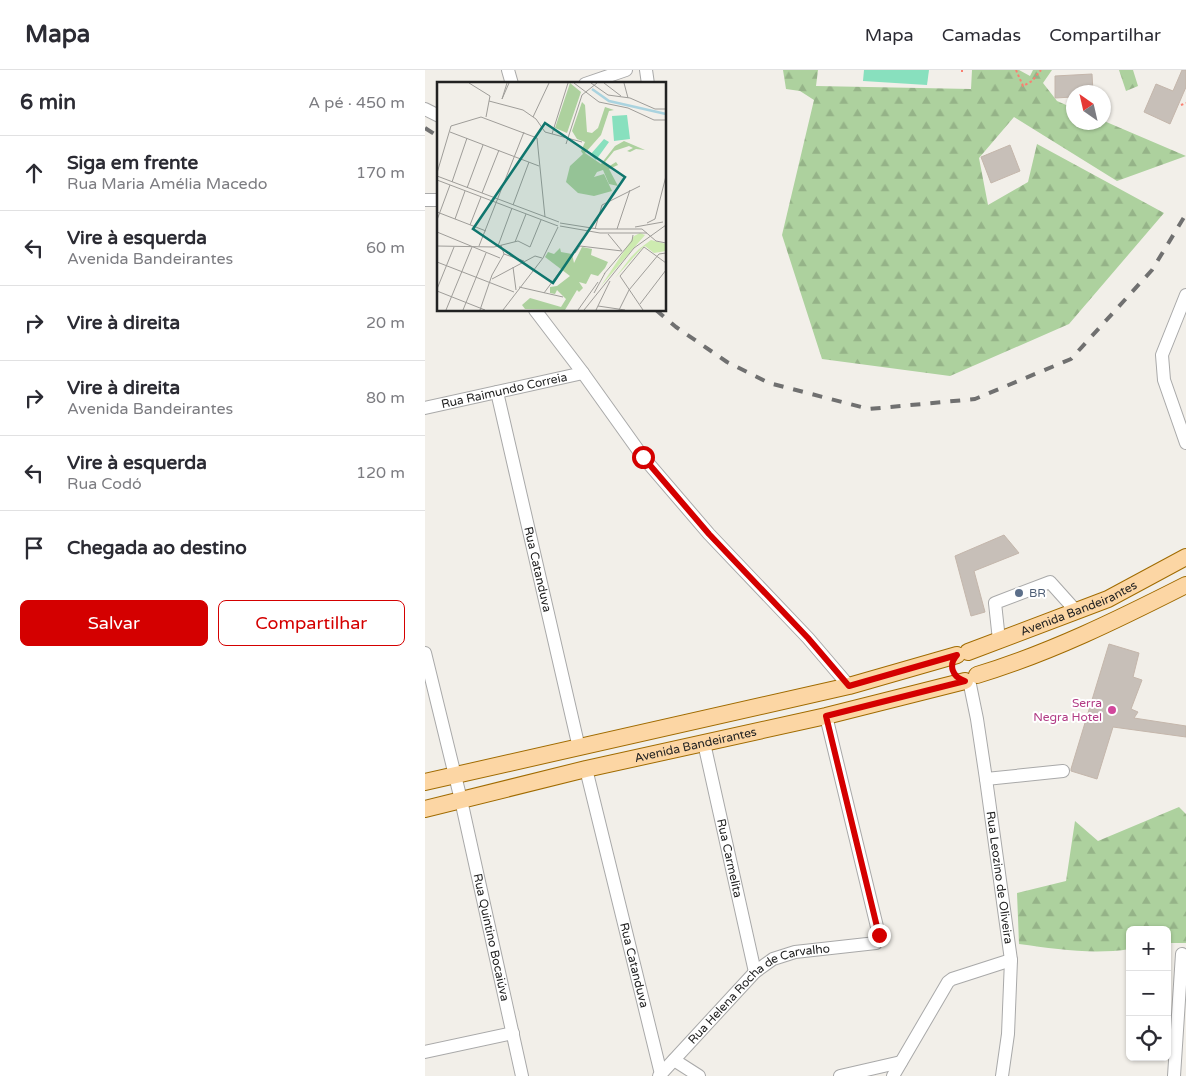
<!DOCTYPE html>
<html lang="pt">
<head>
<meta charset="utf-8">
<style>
  body { margin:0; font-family:"Varela Round",sans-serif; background:#f7f7f7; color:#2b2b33 }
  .controls { position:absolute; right:15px; bottom:15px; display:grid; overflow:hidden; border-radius:8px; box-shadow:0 1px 4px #0004 }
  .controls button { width:45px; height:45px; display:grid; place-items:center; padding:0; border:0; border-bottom:1px solid #e1e1e2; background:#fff; color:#2b2b33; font:25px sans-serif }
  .compass { position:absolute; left:641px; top:15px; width:45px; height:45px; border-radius:50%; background:#fff; box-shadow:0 1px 4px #0004; rotate:326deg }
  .stop { position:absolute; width:15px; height:15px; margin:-11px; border:4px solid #d40000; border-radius:50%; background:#fff }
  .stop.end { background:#d40000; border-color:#fff; box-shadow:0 1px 5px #0008 }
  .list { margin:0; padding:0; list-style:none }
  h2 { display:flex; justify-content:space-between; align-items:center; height:65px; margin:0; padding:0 20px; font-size:21px }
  h2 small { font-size:16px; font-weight:400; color:#7c7c81 }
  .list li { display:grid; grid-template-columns:32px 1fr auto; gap:15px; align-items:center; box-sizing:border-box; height:75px; padding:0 20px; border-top:1px solid #e1e1e2 }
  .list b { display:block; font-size:19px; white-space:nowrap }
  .list p { margin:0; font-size:16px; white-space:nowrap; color:#7c7c81 }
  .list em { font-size:16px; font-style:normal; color:#7c7c81 }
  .actions { display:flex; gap:10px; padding:15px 20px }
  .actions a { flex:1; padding:11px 0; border:1px solid #d40000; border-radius:8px; text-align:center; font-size:18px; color:#d40000 }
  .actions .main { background:#d40000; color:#fff }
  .icon { flex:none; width:28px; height:28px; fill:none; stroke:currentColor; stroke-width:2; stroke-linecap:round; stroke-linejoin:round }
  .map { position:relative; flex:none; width:761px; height:1006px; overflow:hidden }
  header { display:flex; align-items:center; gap:30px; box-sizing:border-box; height:70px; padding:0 25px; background:#fff; border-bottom:1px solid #e1e1e2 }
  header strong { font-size:24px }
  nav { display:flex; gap:28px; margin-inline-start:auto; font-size:18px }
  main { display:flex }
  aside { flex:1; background:#fff }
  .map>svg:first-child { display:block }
  .forest { fill:url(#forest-firs) }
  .pitch { fill:#88e0be }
  .building { fill:#c7bfb8; stroke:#c4b6ab }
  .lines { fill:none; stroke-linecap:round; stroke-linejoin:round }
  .minor-casing { stroke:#a9a9a9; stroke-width:14 }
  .major-casing { stroke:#a06b00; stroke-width:18 }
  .path { stroke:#fa8072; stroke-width:2; stroke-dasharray:2.5 2.5; stroke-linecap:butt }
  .minor { stroke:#fff; stroke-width:12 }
  .major { stroke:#fcd6a4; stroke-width:16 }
  .rail { stroke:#707070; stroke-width:4; stroke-dasharray:10 10; stroke-linecap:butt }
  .route { stroke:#d40000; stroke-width:6 }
  .service-dot { fill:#5c6f8a; stroke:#fff; stroke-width:2 }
  .hotel-dot { fill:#d1479c; stroke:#fff; stroke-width:2 }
  .labels { text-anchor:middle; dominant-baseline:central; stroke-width:4; stroke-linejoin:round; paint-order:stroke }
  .street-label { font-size:12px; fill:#222; stroke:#fff }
  .service-label { font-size:12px; fill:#4e5e75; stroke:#fff; text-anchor:start }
  .hotel-label { font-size:12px; fill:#b23c85; stroke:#fff; text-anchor:end }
  .inset-river { fill:none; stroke:#aad3df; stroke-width:2.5 }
  .inset-road { fill:none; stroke:#9f9d99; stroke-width:1 }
  .view { fill:#0f766e; fill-opacity:0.15; stroke:#0f766e; stroke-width:2.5 }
  .inset-edge { fill:none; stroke:#222; stroke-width:2.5 }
</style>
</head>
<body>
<header>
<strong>Mapa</strong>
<nav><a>Mapa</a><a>Camadas</a><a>Compartilhar</a></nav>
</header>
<main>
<aside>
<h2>6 min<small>A pé · 450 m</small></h2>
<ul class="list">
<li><svg class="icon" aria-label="ahead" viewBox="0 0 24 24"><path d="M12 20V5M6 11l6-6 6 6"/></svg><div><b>Siga em frente</b><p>Rua Maria Amélia Macedo</p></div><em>170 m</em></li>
<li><svg class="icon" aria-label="left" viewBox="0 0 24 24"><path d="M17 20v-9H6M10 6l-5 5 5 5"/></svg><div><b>Vire à esquerda</b><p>Avenida Bandeirantes</p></div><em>60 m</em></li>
<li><svg class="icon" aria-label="right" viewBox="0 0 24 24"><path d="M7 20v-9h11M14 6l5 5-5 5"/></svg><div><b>Vire à direita</b></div><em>20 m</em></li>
<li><svg class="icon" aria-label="right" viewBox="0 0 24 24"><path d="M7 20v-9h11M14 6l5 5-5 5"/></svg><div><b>Vire à direita</b><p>Avenida Bandeirantes</p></div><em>80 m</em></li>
<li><svg class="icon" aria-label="left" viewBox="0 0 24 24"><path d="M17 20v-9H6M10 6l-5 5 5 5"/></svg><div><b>Vire à esquerda</b><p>Rua Codó</p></div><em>120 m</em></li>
<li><svg class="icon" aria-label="arrive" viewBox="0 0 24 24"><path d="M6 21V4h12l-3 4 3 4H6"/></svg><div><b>Chegada ao destino</b></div></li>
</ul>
<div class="actions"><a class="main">Salvar</a><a>Compartilhar</a></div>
</aside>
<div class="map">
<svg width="761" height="1006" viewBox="0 0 761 1006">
  <defs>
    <pattern id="forest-firs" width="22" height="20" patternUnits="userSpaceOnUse" patternTransform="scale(1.25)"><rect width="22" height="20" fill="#add19e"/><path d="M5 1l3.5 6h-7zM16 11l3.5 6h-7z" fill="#95b388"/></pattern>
  </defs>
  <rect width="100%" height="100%" fill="#f2efe9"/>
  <g class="forest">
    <polygon points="358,0 393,0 391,16 546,19 547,0 594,0 605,6 608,0 627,0 618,13 632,31 648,38 648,52 678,52 679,51 761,86 692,111 589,47 554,88 563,135 603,112 612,74 739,143 644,254 525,306 397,289 357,165 389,30 375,21 361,19"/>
    <polygon points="694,0 708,0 713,16 701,21"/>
    <path d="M754 737 761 744V873H742V860H705V879C667 885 632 879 594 874L592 823 641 811 650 751 673 771Z"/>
  </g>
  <polygon class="pitch" points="439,0 504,0 502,15 438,11"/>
  <g class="building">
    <polygon points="757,0 761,0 761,17 745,54 719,42 731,14 748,21"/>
    <polygon points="667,4 668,22 648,22 648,27 630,28 630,6"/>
    <polygon points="585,75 595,101 566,113 556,87"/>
    <polygon points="579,465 594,483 549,501 560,542 546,546 530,486"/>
    <polygon points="684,574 714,583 708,607 717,610 706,639 713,642 709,648 761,656 761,667 688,657 672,709 646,701 646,699"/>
  </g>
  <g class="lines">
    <g class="minor-casing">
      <g id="minor">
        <polyline points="83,0 87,14"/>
        <polyline points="221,0 223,14"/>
        <polyline points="160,14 201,0"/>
        <polyline points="0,39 14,46"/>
        <polyline points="0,130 14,130"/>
        <polyline points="761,225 737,285 739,310 761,373"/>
        <polyline points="110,240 158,303 218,387 284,464 383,568 424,616"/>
        <path id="s1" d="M72 322 154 678"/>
        <path id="s2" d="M0 338 158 303"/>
        <polyline points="574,570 570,533 625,512 651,541"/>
        <path id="s3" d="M0 583 36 730 97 1006"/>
        <path id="s4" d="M544 610 552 649 561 709 586 890 583 964 577 1006"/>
        <path id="s5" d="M279 673 330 902"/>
        <path id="s6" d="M161 699 236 1004"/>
        <polyline points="561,709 638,701"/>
        <polyline points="0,982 88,963"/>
        <polyline points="249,990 274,1006"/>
        <path id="s7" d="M234 1006 330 902 348 889 370 882 451 873 454 865 401 646"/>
        <polyline points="415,1006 476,992"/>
        <polyline points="468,1006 523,912 527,909 586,890"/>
        <polyline points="749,1006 757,884"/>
      </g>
    </g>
    <g class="major-casing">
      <g id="major">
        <path id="s8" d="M543 582 683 529 761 487"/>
        <path d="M552 605C625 583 694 549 761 515"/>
        <polyline points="0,712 424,616 532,585"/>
        <path id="s9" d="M0 739 161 699 401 646 540 611"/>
      </g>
    </g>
    <g class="path">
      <polyline points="591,0 598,16 607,11 616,0"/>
      <polyline points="537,2 537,0"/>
      <polyline points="756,35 761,33"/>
    </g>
    <use href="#minor" class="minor"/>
    <use href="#major" class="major"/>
    <g class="rail">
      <polyline points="0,58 14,67"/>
      <polyline points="231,240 251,257 302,292 344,313 444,339 550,329 646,289 727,200 761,144"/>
    </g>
  </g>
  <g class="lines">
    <path class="route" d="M218 387 284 464 383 568 424 616 532 585C523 595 527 607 540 611L401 646 454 865"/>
  </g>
  <circle class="service-dot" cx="594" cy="523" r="5"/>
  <circle class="hotel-dot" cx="687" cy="640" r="5"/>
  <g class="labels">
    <g class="street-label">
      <text stroke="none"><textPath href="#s2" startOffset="81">Rua Raimundo Correia</textPath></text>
      <text stroke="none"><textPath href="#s1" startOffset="182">Rua Catanduva</textPath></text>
      <text stroke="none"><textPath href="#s8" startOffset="119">Avenida Bandeirantes</textPath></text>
      <text stroke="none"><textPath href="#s9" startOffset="278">Avenida Bandeirantes</textPath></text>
      <text stroke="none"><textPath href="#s5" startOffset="118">Rua Carmelita</textPath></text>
      <text stroke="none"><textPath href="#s4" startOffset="200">Rua Leozino de Oliveira</textPath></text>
      <text stroke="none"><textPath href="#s3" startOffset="292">Rua Quintino Bocaiúva</textPath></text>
      <text stroke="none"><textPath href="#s6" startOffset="202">Rua Catanduva</textPath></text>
      <text stroke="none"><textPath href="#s7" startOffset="134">Rua Helena Rocha de Carvalho</textPath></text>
    </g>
    <g class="service-label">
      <text x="604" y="523">BR</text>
    </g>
    <g class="hotel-label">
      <text x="677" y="633">Serra<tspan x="677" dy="14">Negra Hotel</tspan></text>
    </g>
  </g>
  <g transform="translate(12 12)">
    <rect width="229" height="229" fill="#f2efe9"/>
    <path d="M203 151 208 153 164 204 197 154ZM214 158 229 162V169L217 171 208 164 205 166 178 196 194 175 202 167Z" fill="#cdebb0"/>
    <path d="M133 1 144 10 130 51 118 46ZM145 20 148 23 150 50 155 51 161 46 168 25 177 28 172 29 164 53 148 71 164 82 178 64 187 59 208 68 199 67 193 70 190 69 196 66 192 64 177 69 168 80 171 85 179 80 181 83 172 87 181 104 172 102 166 88 160 90 157 95 167 92 175 109 157 114 141 111 129 100 133 84 146 72 144 69 148 60 140 57 135 49ZM145 165 155 167 154 173 171 180 168 186 161 194 154 192 149 202 142 200 146 206 142 210 140 208 128 228 88 227 85 223 93 216 124 225 129 217 120 208 118 212 113 211V205L120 204 133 194 108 175 111 170 117 172 123 166 124 170 135 172 137 181Z" fill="#add19e"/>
    <path d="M190 33 193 57 177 59 175 34ZM167 57 172 60 159 78 153 73Z" fill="#88e0be"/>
    <path class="inset-river" d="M155 7 172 19 229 32"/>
    <path class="inset-road" d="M32 1 53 14 49 35M70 1 65 17 72 1M137 1 162 20 191 26 217 38H229M154 1 171 13 193 16 218 27H229M167 1 184 14M187 1 191 16M52 19 86 28 99 37 108 50 145 60M96 35 112 1M14 44 44 35 100 56 108 135M13 50 102 84M115 52 131 1M129 62 145 13 160 1M0 91 14 44M0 94 122 140M0 98 121 144M15 100 30 56M30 106 46 63M45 111 62 68M76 123 92 80M0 130 49 149M18 137 28 109M0 138 13 103M123 141 161 147H205L219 159 229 161M210 141 218 137 229 94M33 143 44 115M123 144 163 151H210M198 145 226 140M158 147 165 123 203 104M180 147 193 108M0 150 63 176M171 152 185 169M78 160 89 132M0 164 57 165 81 159 93 165 104 138M42 164 87 50M61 164 75 126M138 171 143 164 185 169M67 172 87 179M0 180 77 210M76 185 79 208M167 192 195 159 196 153M55 197 98 174 105 176M82 205 126 215M0 207 17 165M0 209 48 228M107 211 124 188M157 211 168 191M203 222 229 188M161 224 188 228M9 228 35 165M26 228 49 171M43 228 55 193 67 172 64 163M66 228 106 176 121 145M141 228 161 200M147 228 197 166 229 143M159 228 173 199M182 228 192 208 222 172 229 171M206 228 183 194 207 165 229 181"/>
    <path class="view" d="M108 41 188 95 116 201 36 147Z"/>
    <rect width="229" height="229" class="inset-edge"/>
  </g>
</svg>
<div class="controls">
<button>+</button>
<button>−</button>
<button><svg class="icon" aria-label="locate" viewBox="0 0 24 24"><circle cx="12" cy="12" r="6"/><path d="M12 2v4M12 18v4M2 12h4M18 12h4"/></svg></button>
</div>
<svg class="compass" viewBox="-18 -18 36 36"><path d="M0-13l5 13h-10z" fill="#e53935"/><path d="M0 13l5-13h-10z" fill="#7c7c81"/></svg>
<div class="stop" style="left:218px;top:387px"></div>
<div class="stop end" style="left:454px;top:865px"></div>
</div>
</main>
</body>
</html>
